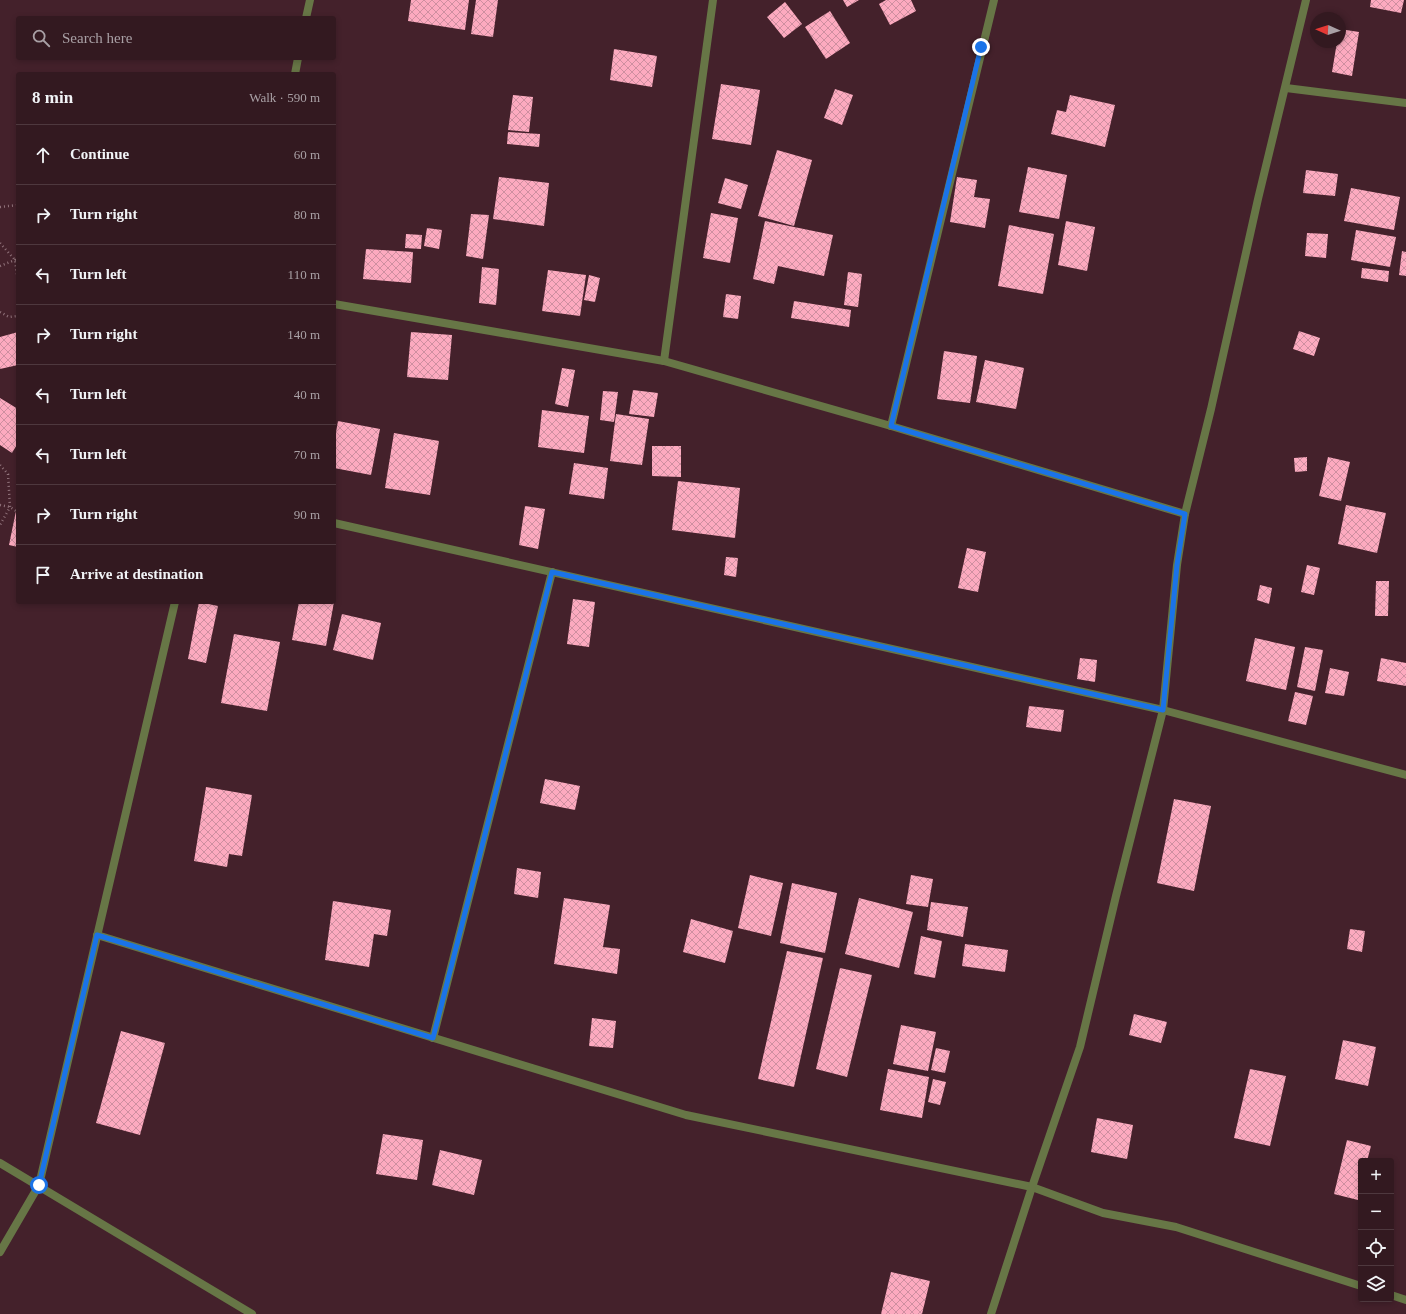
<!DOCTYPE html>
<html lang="en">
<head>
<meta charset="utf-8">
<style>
  body { margin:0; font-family:"Times New Roman",serif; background:#3b2229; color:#f1f3f6 }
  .controls { position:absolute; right:12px; bottom:12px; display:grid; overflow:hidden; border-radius:4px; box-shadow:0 2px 6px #0003 }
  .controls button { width:36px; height:36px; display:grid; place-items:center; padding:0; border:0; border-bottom:1px solid #4e383e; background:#331920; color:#f1f3f6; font:20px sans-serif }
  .compass { position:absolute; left:1310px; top:12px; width:36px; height:36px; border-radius:50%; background:#331920; box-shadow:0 2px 6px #0003; rotate:273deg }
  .stop { position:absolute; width:12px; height:12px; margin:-9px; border:3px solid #1a73e8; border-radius:50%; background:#fff }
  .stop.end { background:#1a73e8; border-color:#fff; box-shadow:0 1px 4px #0008 }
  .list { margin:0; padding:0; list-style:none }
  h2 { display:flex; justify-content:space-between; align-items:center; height:52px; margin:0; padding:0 16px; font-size:17px }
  h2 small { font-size:13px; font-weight:400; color:#a9a0a5 }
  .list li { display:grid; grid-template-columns:26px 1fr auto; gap:12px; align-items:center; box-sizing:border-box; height:60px; padding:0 16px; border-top:1px solid #4e383e }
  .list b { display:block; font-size:15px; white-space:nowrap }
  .list em { font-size:13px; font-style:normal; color:#a9a0a5 }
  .icon { flex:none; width:22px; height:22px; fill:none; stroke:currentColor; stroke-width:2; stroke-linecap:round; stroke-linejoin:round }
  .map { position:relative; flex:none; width:1406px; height:1314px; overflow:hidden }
  .search { position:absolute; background:#331920; box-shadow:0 2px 6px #0003; left:16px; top:16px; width:320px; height:44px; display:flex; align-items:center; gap:10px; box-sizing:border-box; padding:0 14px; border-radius:4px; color:#a9a0a5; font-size:15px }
  .panel { position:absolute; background:#331920; box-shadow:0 2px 6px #0003; left:16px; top:72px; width:320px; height:532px; border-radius:4px }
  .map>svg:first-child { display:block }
  .building { fill:url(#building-cross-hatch) }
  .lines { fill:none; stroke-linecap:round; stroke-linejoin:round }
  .path { stroke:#92747c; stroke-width:2.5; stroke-dasharray:1 3; stroke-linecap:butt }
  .minor { stroke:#677646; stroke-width:8 }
  .route { stroke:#1a73e8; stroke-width:5 }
</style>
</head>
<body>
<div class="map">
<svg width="1406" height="1314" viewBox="0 0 1406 1314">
  <defs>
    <pattern id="building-cross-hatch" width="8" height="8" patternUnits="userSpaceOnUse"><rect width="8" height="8" fill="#fcaabf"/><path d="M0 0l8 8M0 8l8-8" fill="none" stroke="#ce8fa0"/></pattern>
  </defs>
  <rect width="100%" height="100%" fill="#44212b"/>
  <g class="building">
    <polygon points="411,0 469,0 465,30 408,21"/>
    <polygon points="476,0 498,0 493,37 471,34"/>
    <polygon points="843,0 859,0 847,7"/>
    <polygon points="886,0 911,0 916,11 890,25 879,4"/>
    <polygon points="1371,0 1404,0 1401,13 1370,7"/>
    <polygon points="785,2 802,24 784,38 767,17"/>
    <polygon points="830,11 850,43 826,59 805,27"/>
    <polygon points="1340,29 1359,32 1352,76 1332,72 1337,42 1340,42"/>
    <polygon points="614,49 657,56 652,87 610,80"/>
    <polygon points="721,84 760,90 751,145 712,139"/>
    <polygon points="835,89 853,95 842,125 824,118"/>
    <polygon points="513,95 533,97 529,132 508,130"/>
    <polygon points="1070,95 1115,105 1105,147 1051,134 1057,110 1066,112"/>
    <polygon points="508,132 540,134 539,147 507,144"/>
    <polygon points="777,150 812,160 794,226 758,216"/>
    <polygon points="1028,167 1067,175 1059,219 1019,212"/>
    <polygon points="1306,170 1338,174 1335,196 1303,193"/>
    <polygon points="499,177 549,183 544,226 493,219"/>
    <polygon points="957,177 977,180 974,197 990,199 985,228 950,222"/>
    <polygon points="725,178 748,185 741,209 718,203"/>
    <polygon points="1351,188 1400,197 1394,230 1344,221"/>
    <polygon points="711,213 738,218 730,263 703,258"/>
    <polygon points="471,214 489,215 483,259 466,256"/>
    <polygon points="765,221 833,235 824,276 778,266 774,284 753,279"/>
    <polygon points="1066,221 1095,227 1087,271 1058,265"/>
    <polygon points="1009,225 1054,234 1043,294 998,286"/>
    <polygon points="427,228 442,230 439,249 424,246"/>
    <polygon points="1356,230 1396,237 1390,267 1351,260"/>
    <polygon points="1307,233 1328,234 1326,258 1305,256"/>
    <polygon points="406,234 422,235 421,249 405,248"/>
    <polygon points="366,249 413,252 411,283 363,279"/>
    <polygon points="1402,251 1406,252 1406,276 1399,275"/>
    <polygon points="482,267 499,269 496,305 479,303"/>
    <polygon points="1362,268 1389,271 1388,282 1361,278"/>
    <polygon points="548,270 586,275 580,316 542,311"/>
    <polygon points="848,272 862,274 858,307 844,305"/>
    <polygon points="589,275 600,278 595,302 584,300"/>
    <polygon points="726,294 741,296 738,319 723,317"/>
    <polygon points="794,301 851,310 849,327 791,318"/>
    <polygon points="1299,331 1320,338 1314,356 1293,349"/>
    <polygon points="18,332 18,365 0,369 0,337"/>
    <polygon points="411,332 452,335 448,380 407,377"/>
    <polygon points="944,351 977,356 970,403 937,399"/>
    <polygon points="985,360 1024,368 1016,409 976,402"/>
    <polygon points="562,368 575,370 568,407 555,404"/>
    <polygon points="633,390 658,393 654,417 629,414"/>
    <polygon points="603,391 618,392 614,422 600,420"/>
    <polygon points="0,398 18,409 18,443 12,453 0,445"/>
    <polygon points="542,410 589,416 584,453 538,447"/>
    <polygon points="616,414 649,419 642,465 610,461"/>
    <polygon points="338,421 380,429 371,475 334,468 334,443"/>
    <polygon points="394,433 439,441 430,495 385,488"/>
    <polygon points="652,446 681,446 681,477 652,476"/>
    <polygon points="1307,457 1307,471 1295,472 1294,458"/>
    <polygon points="1328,457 1350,462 1341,501 1319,496"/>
    <polygon points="574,463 608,468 604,499 569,494"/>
    <polygon points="678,481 740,488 735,538 672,530"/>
    <polygon points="1346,505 1386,513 1377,553 1338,544"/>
    <polygon points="17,506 18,507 18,547 9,545"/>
    <polygon points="525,506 545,509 538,549 519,545"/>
    <polygon points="967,548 986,552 978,592 958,588"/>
    <polygon points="726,557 738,558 736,577 724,575"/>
    <polygon points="1307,565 1320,568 1314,595 1301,592"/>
    <polygon points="1376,581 1389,581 1388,616 1375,616"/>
    <polygon points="1260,585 1272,588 1269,604 1257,600"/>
    <polygon points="573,599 595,602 589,647 567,644"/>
    <polygon points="199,602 218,606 206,663 188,659"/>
    <polygon points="299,602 334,602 326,646 292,640"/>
    <polygon points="342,614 381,623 373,660 333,650"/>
    <polygon points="234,634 280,642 267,711 221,703"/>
    <polygon points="1255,638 1295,647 1286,690 1246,681"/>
    <polygon points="1305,647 1323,650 1315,691 1297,687"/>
    <polygon points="1080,658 1097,660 1095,682 1077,679"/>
    <polygon points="1381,658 1406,663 1406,686 1377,681"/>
    <polygon points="1330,668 1349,672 1344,696 1325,693"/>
    <polygon points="1295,692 1313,696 1306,725 1288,721"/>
    <polygon points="1029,706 1064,710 1061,732 1026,727"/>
    <polygon points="545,779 580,786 575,810 540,803"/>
    <polygon points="206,787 252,795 242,856 229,854 227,867 194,861"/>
    <polygon points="1174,799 1211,806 1194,891 1157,883"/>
    <polygon points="517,868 541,872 538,898 514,894"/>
    <polygon points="750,875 783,883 771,936 738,928"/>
    <polygon points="911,875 933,879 928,907 906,904"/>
    <polygon points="792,883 837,893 825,953 780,943"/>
    <polygon points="564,898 610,905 603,947 620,949 617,974 554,964"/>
    <polygon points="859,898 913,912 899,968 845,954"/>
    <polygon points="333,901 391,910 387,936 374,934 369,967 325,960"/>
    <polygon points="931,902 968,907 963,937 927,930"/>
    <polygon points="691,919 733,931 725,963 683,952"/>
    <polygon points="1350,929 1365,931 1362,952 1347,949"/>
    <polygon points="921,936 942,941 935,978 914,974"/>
    <polygon points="965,944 1008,950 1005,972 962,966"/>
    <polygon points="787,951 823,958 794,1087 758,1079"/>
    <polygon points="840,968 872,975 847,1077 816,1069"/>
    <polygon points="1134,1014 1167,1022 1161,1043 1129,1035"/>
    <polygon points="592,1018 616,1021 613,1048 589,1046"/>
    <polygon points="901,1025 936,1032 928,1071 893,1064"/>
    <polygon points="121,1031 165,1043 140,1135 96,1123"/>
    <polygon points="1343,1040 1376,1047 1368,1086 1335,1079"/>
    <polygon points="936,1048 950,1051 945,1073 931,1070"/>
    <polygon points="888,1069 929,1077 922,1118 880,1110"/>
    <polygon points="1250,1069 1286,1076 1270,1146 1234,1138"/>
    <polygon points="933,1079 946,1082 940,1105 928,1102"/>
    <polygon points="1097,1118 1133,1125 1127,1159 1091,1152"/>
    <polygon points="383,1134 423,1140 417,1180 376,1174"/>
    <polygon points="1347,1140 1371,1146 1367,1161 1361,1161 1361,1187 1358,1200 1334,1194"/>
    <polygon points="440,1150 482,1160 474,1195 432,1185"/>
    <polygon points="891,1272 930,1281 922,1314 881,1314"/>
  </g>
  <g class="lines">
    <g class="path">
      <polyline points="0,207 18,205"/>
      <polyline points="0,243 15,260 18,283"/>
      <polyline points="15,260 18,256"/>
      <polyline points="0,266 15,260 18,261"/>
      <polyline points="0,312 9,317 18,316"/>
      <polyline points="0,465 8,474 10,507 0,525"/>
      <polyline points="0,505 10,507 16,511"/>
    </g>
    <g class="minor">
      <polyline points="306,18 310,0"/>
      <polyline points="295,74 298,58"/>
      <polyline points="1286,88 1406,103"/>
      <polyline points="334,304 664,361 891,426 1185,514"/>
      <polyline points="664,361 713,0"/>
      <polyline points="891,426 994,0"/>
      <polyline points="334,523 1163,710 1406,775"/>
      <polyline points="97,935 686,1115 1032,1187 1103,1213 1176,1227 1361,1286"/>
      <polyline points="433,1038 552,572"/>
      <polyline points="0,1163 252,1314"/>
      <polyline points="0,1252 39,1185 175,602"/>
      <polyline points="1391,1295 1406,1300"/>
      <polyline points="991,1314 1032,1187 1080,1047 1116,896 1163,710 1177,565 1185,514 1211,409 1258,199 1306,0"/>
    </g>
  </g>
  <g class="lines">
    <polyline class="route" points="39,1185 97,935 433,1038 552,572 1163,710 1177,565 1185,514 891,426 981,47"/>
  </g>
</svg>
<div class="controls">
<button>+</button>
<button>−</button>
<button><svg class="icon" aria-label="locate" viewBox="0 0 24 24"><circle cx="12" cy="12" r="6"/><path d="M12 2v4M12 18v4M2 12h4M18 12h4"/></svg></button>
<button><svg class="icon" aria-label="layers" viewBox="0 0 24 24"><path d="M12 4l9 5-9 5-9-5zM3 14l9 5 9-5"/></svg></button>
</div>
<svg class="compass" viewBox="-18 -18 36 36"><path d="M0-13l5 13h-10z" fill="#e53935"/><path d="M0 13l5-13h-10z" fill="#a9a0a5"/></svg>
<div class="stop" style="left:39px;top:1185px"></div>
<div class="stop end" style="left:981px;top:47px"></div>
<div class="search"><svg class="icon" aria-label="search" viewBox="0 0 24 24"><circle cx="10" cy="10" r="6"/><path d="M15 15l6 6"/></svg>Search here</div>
<section class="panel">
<h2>8 min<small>Walk · 590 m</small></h2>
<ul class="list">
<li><svg class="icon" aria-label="ahead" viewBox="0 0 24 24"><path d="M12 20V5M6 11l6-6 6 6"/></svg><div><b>Continue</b></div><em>60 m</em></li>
<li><svg class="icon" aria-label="right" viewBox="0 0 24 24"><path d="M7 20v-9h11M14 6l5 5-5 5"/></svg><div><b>Turn right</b></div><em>80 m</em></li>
<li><svg class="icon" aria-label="left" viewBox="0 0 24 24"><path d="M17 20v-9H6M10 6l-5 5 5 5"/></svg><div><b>Turn left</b></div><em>110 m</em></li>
<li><svg class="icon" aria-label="right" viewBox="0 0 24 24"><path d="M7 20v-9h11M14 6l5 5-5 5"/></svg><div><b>Turn right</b></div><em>140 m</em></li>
<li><svg class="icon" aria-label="left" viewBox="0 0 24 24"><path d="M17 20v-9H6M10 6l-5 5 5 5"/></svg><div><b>Turn left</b></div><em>40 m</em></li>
<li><svg class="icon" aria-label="left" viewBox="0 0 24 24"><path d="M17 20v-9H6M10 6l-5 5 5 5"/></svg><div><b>Turn left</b></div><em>70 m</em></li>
<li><svg class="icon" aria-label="right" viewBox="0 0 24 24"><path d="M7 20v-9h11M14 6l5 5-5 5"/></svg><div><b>Turn right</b></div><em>90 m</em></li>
<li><svg class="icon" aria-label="arrive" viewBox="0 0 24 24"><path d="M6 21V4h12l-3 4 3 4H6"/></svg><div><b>Arrive at destination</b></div></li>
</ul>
</section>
</div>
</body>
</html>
